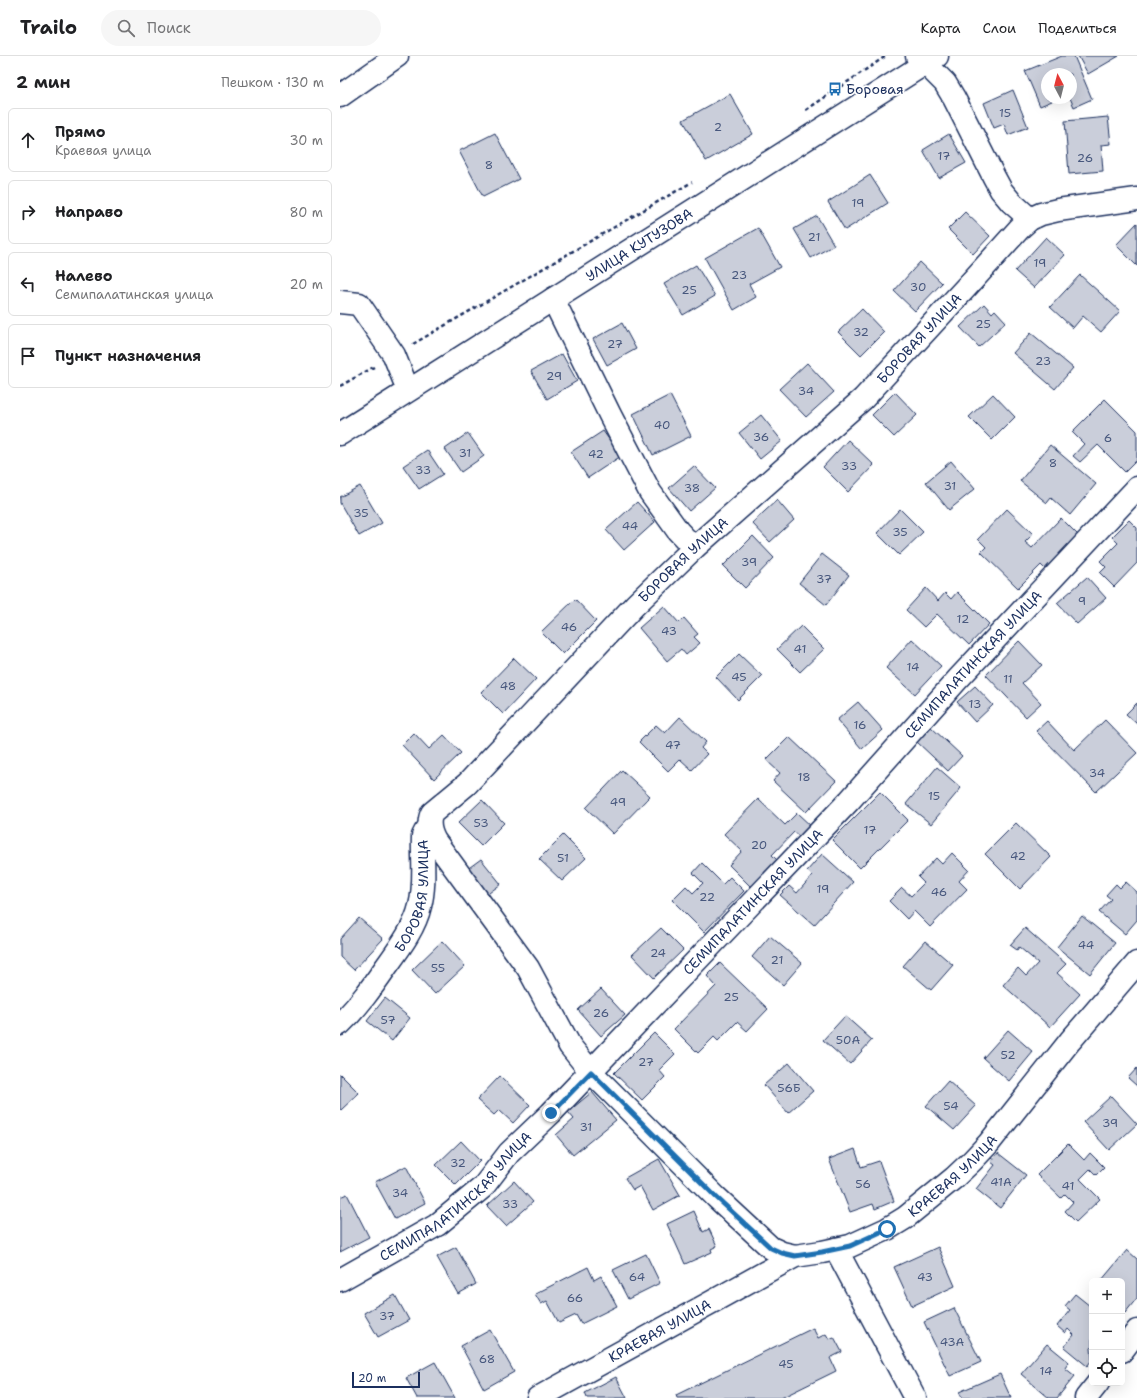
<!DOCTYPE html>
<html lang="ru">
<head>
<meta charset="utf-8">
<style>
  body { margin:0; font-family:"Shantell Sans",sans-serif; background:#f6f6f6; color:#202124 }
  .controls { position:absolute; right:12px; bottom:12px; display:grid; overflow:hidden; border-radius:6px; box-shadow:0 4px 16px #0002 }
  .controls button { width:36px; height:36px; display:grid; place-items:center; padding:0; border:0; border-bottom:1px solid #e0e0e0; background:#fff; color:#202124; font:20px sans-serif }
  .compass { position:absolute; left:701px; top:12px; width:36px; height:36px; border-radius:50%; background:#fff; box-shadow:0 4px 16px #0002; rotate:353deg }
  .scale { position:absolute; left:12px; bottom:10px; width:68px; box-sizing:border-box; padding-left:4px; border:2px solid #1b2f5e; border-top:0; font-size:11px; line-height:14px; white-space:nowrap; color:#1b2f5e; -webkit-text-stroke:3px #fff; paint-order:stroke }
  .stop { position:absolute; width:12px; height:12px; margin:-9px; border:3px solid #1f6fb2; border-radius:50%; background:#fff }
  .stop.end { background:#1f6fb2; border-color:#fff; box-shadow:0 1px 4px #0008 }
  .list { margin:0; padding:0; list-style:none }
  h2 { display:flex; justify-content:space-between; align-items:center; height:52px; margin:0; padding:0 16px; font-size:17px }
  h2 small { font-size:13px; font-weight:400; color:#757577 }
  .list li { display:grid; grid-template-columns:26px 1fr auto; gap:12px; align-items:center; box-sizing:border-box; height:64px; margin:0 8px 8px; padding:0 8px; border:1px solid #e0e0e0; border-radius:6px }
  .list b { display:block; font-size:15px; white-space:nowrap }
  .list p { margin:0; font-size:13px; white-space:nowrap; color:#757577 }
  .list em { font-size:13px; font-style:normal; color:#757577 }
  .icon { flex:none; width:22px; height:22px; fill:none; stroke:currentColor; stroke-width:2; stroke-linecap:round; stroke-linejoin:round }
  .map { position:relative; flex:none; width:797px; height:1342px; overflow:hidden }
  header { display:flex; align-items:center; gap:24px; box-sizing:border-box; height:56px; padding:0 20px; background:#fff; border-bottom:1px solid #e0e0e0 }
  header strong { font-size:19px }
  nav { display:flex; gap:22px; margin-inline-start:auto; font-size:14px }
  .search { width:280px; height:36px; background:#f6f6f6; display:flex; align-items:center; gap:10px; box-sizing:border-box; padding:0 14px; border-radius:22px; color:#757577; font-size:15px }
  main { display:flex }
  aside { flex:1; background:#fff }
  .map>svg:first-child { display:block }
  .building { fill:#caceda; stroke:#1b2f5e }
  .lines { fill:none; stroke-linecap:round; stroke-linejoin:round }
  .minor-casing { stroke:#1b2f5e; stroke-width:25 }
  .major-casing { stroke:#1b2f5e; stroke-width:25 }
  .path { stroke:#1b2f5e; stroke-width:2.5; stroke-dasharray:4 3; stroke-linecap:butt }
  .minor { stroke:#fff; stroke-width:22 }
  .major { stroke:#fff; stroke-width:22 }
  .route { stroke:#1f6fb2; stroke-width:5 }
  .labels { text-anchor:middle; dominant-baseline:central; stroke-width:3.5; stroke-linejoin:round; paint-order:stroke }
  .number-label { font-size:12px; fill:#47577d }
  .poi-label { font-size:14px; fill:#1b2f5e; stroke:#fff; text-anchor:start }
  .street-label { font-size:14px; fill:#1b2f5e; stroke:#fff }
</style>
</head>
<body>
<header>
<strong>Trailo</strong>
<div class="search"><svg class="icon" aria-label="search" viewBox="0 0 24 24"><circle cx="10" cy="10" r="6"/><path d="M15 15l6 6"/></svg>Поиск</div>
<nav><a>Карта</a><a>Слои</a><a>Поделиться</a></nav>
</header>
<main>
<aside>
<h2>2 мин<small>Пешком · 130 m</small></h2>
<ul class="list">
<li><svg class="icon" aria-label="ahead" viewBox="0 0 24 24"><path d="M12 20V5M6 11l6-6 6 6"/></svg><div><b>Прямо</b><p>Краевая улица</p></div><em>30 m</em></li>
<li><svg class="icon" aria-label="right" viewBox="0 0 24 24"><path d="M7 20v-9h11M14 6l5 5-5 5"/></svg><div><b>Направо</b></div><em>80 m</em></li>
<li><svg class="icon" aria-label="left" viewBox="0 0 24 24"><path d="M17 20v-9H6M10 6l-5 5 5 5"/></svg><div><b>Налево</b><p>Семипалатинская улица</p></div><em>20 m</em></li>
<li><svg class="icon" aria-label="arrive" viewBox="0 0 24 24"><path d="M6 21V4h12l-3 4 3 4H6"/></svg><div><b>Пункт назначения</b></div></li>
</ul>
</aside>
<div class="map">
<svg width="797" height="1342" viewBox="0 0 797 1342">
  <rect width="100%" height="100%" fill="#fff"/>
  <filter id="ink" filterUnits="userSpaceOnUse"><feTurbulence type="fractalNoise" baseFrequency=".025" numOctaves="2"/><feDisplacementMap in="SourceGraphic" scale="8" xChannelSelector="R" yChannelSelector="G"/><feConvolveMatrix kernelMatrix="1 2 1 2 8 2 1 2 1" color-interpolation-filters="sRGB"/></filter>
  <g filter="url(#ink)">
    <g class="building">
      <polygon points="722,0 734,0 752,43 734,51 730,42 731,18 707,18 707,28 705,29 707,33 707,42 711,42 712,45 700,50 685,15"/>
      <polygon points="738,0 779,0 748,18"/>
      <polygon points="673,34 688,71 668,79 664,68 654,72 644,47"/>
      <polygon points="390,38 413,78 366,105 343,64"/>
      <polygon points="768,61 771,88 761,89 763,115 729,118 725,65"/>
      <polygon points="155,77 179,123 143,141 119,95"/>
      <polygon points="609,78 626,107 599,122 583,94"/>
      <polygon points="530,119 548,147 505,174 488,146"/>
      <polygon points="625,156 650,180 633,198 608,173"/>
      <polygon points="477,160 494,189 471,202 454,173"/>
      <polygon points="797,167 797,210 776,189"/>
      <polygon points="418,172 440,211 409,228 416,241 394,254 365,202"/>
      <polygon points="706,181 725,199 694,232 675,215"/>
      <polygon points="580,206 602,227 575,255 554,235"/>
      <polygon points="356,209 375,240 343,259 324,228"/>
      <polygon points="740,219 780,255 761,276 743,260 733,272 710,251"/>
      <polygon points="644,248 652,257 655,254 666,266 639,291 620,271"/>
      <polygon points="522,253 544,276 521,299 498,276"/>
      <polygon points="282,267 296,293 267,309 253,283"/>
      <polygon points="691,277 733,312 715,333 673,297"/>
      <polygon points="222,298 237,325 207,343 191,315"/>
      <polygon points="467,307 494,336 466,361 439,333"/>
      <polygon points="555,336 577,359 554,381 532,359"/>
      <polygon points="653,338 675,361 652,384 629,361"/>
      <polygon points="330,339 351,380 313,399 293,358"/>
      <polygon points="765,343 797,375 797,404 785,416 758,389 740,406 733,400 744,388 732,376"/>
      <polygon points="421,359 442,385 420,403 399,377"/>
      <polygon points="263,375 281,400 248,422 231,396"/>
      <polygon points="128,377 144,400 121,416 105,393"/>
      <polygon points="508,384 534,409 508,436 483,411"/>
      <polygon points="710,389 756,428 730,459 711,442 707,447 680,425"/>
      <polygon points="87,394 103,418 79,433 63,410"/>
      <polygon points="611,405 635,433 609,454 586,426"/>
      <polygon points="354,410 375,432 349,455 329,432"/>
      <polygon points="20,430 42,467 19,480 0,447 0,441"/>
      <polygon points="437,444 454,464 430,486 412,467"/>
      <polygon points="297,446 315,466 284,494 266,474"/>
      <polygon points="560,453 583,476 559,499 537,477"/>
      <polygon points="667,453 693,478 685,486 692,492 721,462 742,483 708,516 701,509 678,532 641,496 646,491 638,483"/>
      <polygon points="789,464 797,472 797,507 774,531 760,517 766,511 760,505 778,487 772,481"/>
      <polygon points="413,480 434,502 405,532 383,510"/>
      <polygon points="482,498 509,519 486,549 459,527"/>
      <polygon points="747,521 766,542 737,568 717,547"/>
      <polygon points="586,532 598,545 605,537 611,543 617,536 649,568 629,589 597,558 584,571 566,554"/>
      <polygon points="235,543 256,565 223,598 201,576"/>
      <polygon points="324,550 339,567 344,562 358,578 354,581 360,587 346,599 341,593 327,605 299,572"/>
      <polygon points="461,570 484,593 460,616 437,593"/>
      <polygon points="572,583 601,610 575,638 546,612"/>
      <polygon points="679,585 702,609 682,627 701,647 686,661 646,619"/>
      <polygon points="399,598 422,620 398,644 376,621"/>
      <polygon points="174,602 196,623 163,658 141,636"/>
      <polygon points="635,630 653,649 635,666 617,646"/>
      <polygon points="518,646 543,674 522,693 497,664"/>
      <polygon points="797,647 797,668 786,658"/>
      <polygon points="340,661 366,686 361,692 367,698 352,714 340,703 328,715 299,686 316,669 325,677"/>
      <polygon points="765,664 797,697 756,736 696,675 707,665 734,694"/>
      <polygon points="591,671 622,700 608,715 577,686"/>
      <polygon points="74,677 89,693 104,679 121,697 94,723 62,689"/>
      <polygon points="449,681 496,725 466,756 433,725 440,717 426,704"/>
      <polygon points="597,711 621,732 591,768 566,748"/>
      <polygon points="282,714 310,740 273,778 246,752"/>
      <polygon points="540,736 568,764 520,812 492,784"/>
      <polygon points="418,743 445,769 457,757 472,771 461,782 454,776 432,799 439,806 413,833 389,809 402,795 384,778"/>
      <polygon points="142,744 164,767 141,790 118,767"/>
      <polygon points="676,767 711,801 680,833 645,798"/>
      <polygon points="223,779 246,802 222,825 199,803"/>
      <polygon points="612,797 629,814 619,825 627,833 590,871 574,855 567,863 549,845 562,832 571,840 584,827 578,821 596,802 602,808"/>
      <polygon points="482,798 513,826 474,869 440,839 449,830 457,837 472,820 467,815"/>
      <polygon points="141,803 161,828 145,840 126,814"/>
      <polygon points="362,807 383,828 390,821 404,835 364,876 332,844 346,830 353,837 363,827 353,817"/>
      <polygon points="786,826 797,836 797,864 785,878 759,856 771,843 766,839 776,828 780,832"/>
      <polygon points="742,860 775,887 750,918 717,891"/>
      <polygon points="19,862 43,883 14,914 0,901 0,883"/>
      <polygon points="321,872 343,894 314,922 292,899"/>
      <polygon points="685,872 726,908 717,917 740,938 710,971 663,929 678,912 686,920 698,907 679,891 677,894 670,889"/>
      <polygon points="430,880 462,907 443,929 412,901"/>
      <polygon points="102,885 125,910 95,938 72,914"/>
      <polygon points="585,885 613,909 591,934 563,910"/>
      <polygon points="380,907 428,953 407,975 397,966 378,985 374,981 358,997 334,973 376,930 367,920"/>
      <polygon points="261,933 285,959 261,980 238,954"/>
      <polygon points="45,942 70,962 52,985 27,965"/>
      <polygon points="505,960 532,984 510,1008 483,984"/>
      <polygon points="668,974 693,996 669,1025 643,1002"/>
      <polygon points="314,977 335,998 319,1014 325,1021 302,1044 274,1017"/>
      <polygon points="449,1007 473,1035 448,1057 424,1029"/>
      <polygon points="797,1012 797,1030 788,1022"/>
      <polygon points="0,1018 19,1037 1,1054 0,1053"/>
      <polygon points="160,1020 190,1049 173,1067 159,1054 154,1059 137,1044"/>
      <polygon points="608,1025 636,1050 614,1074 586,1050"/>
      <polygon points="252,1036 276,1064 233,1099 216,1079 234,1063 228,1056"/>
      <polygon points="771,1040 797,1068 769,1094 743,1066"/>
      <polygon points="121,1085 140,1105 116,1129 96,1109"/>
      <polygon points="728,1088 744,1104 750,1097 764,1111 756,1119 750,1113 740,1123 760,1143 736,1166 725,1155 733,1146 725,1138 721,1142 697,1119"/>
      <polygon points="515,1093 521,1111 539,1105 554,1145 535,1153 533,1148 510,1156 489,1103"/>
      <polygon points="658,1097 686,1119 660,1152 636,1133 655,1109 651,1106"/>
      <polygon points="319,1103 340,1139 313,1154 300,1130 293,1134 285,1122"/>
      <polygon points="66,1110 85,1147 55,1163 35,1126"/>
      <polygon points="174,1125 193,1146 166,1170 147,1150"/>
      <polygon points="7,1138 29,1181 0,1196 0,1141"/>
      <polygon points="354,1155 363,1176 369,1173 377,1190 371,1193 372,1196 345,1208 327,1168"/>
      <polygon points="116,1191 136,1228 118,1238 97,1201"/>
      <polygon points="598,1191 615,1230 572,1250 554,1211"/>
      <polygon points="787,1194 797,1203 797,1242 785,1257 782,1254 782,1225 761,1225"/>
      <polygon points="306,1198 320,1227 288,1243 273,1214"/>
      <polygon points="248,1211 254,1224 261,1220 277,1250 241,1268 236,1259 219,1267 207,1245 201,1248 195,1238"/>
      <polygon points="735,1238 750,1250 752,1247 752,1291 751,1292 752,1304 747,1310 724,1291 734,1279 728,1273 725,1277 717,1270 730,1254 725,1250"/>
      <polygon points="55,1239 69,1264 38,1281 24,1257"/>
      <polygon points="614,1252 641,1306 610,1320 584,1266"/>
      <polygon points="473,1272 478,1282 486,1278 489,1283 494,1281 502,1296 490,1302 496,1315 441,1342 337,1342 336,1339"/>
      <polygon points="150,1274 174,1316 144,1333 121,1290"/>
      <polygon points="707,1288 729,1306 725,1312 735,1320 717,1342 709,1342 681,1318"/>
      <polygon points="95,1306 115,1342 77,1342 66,1322"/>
      <polygon points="660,1318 671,1342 622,1342 619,1336"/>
      <polygon points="276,1321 287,1342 247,1342 245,1337"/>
    </g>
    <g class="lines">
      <g class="minor-casing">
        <g id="minor">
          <polyline points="577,0 586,8 605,27 614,42 654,121 661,134 671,146 690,163"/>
          <polyline points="0,40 57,0"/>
          <polyline points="213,243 270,359 310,436 338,475 354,492"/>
          <polyline points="0,246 19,248 54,299 68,334"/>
          <path id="s1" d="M0 968C18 951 32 931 46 911 59 893 75 872 80 850 86 827 82 803 83 780L85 776 89 771"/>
          <polyline points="496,1193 575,1342"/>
          <path id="s2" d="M455 1200 442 1197 431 1192 376 1141 251 1016 230 990 188 912 95 785C90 776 87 767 92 757L127 728 295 549 354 492 523 343 632 225 680 172 690 163 701 158 718 154 797 143"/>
          <path id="s3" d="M0 1224 97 1169 143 1131 169 1097 211 1057 509 745 618 623 797 432"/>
          <polyline points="782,1295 797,1275"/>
          <path id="s4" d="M198 1342 455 1200 482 1196 510 1190 547 1173 565 1162 614 1122 632 1105 649 1087 730 985 797 907"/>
          <polyline points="746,1342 758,1327"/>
        </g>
      </g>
      <g class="major-casing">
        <g id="major">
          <path id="s5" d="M0 378 597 0"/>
        </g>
      </g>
      <g class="path">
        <polyline points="466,54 546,0"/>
        <polyline points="73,288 352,126"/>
        <polyline points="0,330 34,311"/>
      </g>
      <use href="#minor" class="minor"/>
      <use href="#major" class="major"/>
    </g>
  </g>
  <g class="lines" filter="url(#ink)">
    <polyline class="route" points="211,1057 251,1016 376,1141 431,1192 442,1197 455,1200 482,1196 510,1190 547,1173"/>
  </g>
  <defs>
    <g id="bus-bare" transform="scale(1.08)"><path d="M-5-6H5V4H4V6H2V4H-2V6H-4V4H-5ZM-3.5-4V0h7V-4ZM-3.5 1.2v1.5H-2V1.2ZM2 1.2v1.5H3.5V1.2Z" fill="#1f6fb2" stroke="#fff" stroke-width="2.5" paint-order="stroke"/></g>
  </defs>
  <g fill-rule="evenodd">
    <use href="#bus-bare" x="495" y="33"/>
  </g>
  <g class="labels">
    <g class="number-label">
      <text x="665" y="57">15</text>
      <text x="378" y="71">2</text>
      <text x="604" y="100">17</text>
      <text x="745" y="102">26</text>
      <text x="149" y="109">8</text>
      <text x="518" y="147">19</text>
      <text x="474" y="181">21</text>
      <text x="700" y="207">19</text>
      <text x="399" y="219">23</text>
      <text x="578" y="231">30</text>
      <text x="349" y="234">25</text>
      <text x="643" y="268">25</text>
      <text x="521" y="276">32</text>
      <text x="275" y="288">27</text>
      <text x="703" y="305">23</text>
      <text x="214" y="320">29</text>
      <text x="466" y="335">34</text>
      <text x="322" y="369">40</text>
      <text x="421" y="381">36</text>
      <text x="768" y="382">6</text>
      <text x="125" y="397">31</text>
      <text x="256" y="398">42</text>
      <text x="713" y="407">8</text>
      <text x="509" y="410">33</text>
      <text x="83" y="414">33</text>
      <text x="610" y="430">31</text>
      <text x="352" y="432">38</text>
      <text x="21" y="457">35</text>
      <text x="290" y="470">44</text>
      <text x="560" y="476">35</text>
      <text x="409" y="506">39</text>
      <text x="484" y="523">37</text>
      <text x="742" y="545">9</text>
      <text x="623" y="563">12</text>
      <text x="229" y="571">46</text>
      <text x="329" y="575">43</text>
      <text x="460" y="593">41</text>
      <text x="573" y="611">14</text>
      <text x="399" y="621">45</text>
      <text x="668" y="623">11</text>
      <text x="168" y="630">48</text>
      <text x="635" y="648">13</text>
      <text x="520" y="669">16</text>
      <text x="333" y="689">47</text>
      <text x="757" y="717">34</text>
      <text x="464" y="721">18</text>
      <text x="594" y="740">15</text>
      <text x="278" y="746">49</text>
      <text x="141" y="767">53</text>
      <text x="530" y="774">17</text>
      <text x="419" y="789">20</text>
      <text x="678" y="800">42</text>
      <text x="223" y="802">51</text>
      <text x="483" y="833">19</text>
      <text x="599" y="836">46</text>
      <text x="367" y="841">22</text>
      <text x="746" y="889">44</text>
      <text x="318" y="897">24</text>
      <text x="437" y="904">21</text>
      <text x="98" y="912">55</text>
      <text x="391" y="941">25</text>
      <text x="261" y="957">26</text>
      <text x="48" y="964">57</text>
      <text x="508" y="984">50А</text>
      <text x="668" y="999">52</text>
      <text x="306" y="1006">27</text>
      <text x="449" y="1032">56Б</text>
      <text x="611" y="1050">54</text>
      <text x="770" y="1067">39</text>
      <text x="246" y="1071">31</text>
      <text x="118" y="1107">32</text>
      <text x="661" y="1126">41А</text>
      <text x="523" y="1128">56</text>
      <text x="728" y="1130">41</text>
      <text x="60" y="1137">34</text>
      <text x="170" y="1148">33</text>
      <text x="297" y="1221">64</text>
      <text x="585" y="1221">43</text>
      <text x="235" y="1242">66</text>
      <text x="47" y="1260">37</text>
      <text x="612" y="1286">43А</text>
      <text x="147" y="1303">68</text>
      <text x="446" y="1308">45</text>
      <text x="706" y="1315">14</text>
    </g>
    <g class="poi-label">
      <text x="506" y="33">Боровая</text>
    </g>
    <g class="street-label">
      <text stroke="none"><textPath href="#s5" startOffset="354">УЛИЦА КУТУЗОВА</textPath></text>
      <text stroke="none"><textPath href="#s2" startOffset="1267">БОРОВАЯ УЛИЦА</textPath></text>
      <text stroke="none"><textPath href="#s2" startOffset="943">БОРОВАЯ УЛИЦА</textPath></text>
      <text stroke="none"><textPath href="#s3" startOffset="888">СЕМИПАЛАТИНСКАЯ УЛИЦА</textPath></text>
      <text stroke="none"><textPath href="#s1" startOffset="152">БОРОВАЯ УЛИЦА</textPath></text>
      <text stroke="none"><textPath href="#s3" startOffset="564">СЕМИПАЛАТИНСКАЯ УЛИЦА</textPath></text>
      <text stroke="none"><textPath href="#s4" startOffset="475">КРАЕВАЯ УЛИЦА</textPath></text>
      <text stroke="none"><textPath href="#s3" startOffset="144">СЕМИПАЛАТИНСКАЯ УЛИЦА</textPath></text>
      <text stroke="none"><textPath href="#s4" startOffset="139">КРАЕВАЯ УЛИЦА</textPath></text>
    </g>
  </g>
</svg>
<div class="controls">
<button>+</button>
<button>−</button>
<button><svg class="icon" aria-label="locate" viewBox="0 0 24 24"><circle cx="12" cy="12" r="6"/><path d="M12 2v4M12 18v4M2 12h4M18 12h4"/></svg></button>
</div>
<svg class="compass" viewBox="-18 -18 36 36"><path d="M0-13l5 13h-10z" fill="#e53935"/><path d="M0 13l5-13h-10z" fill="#757577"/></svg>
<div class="scale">20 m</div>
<div class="stop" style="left:547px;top:1173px"></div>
<div class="stop end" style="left:211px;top:1057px"></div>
</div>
</main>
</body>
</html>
